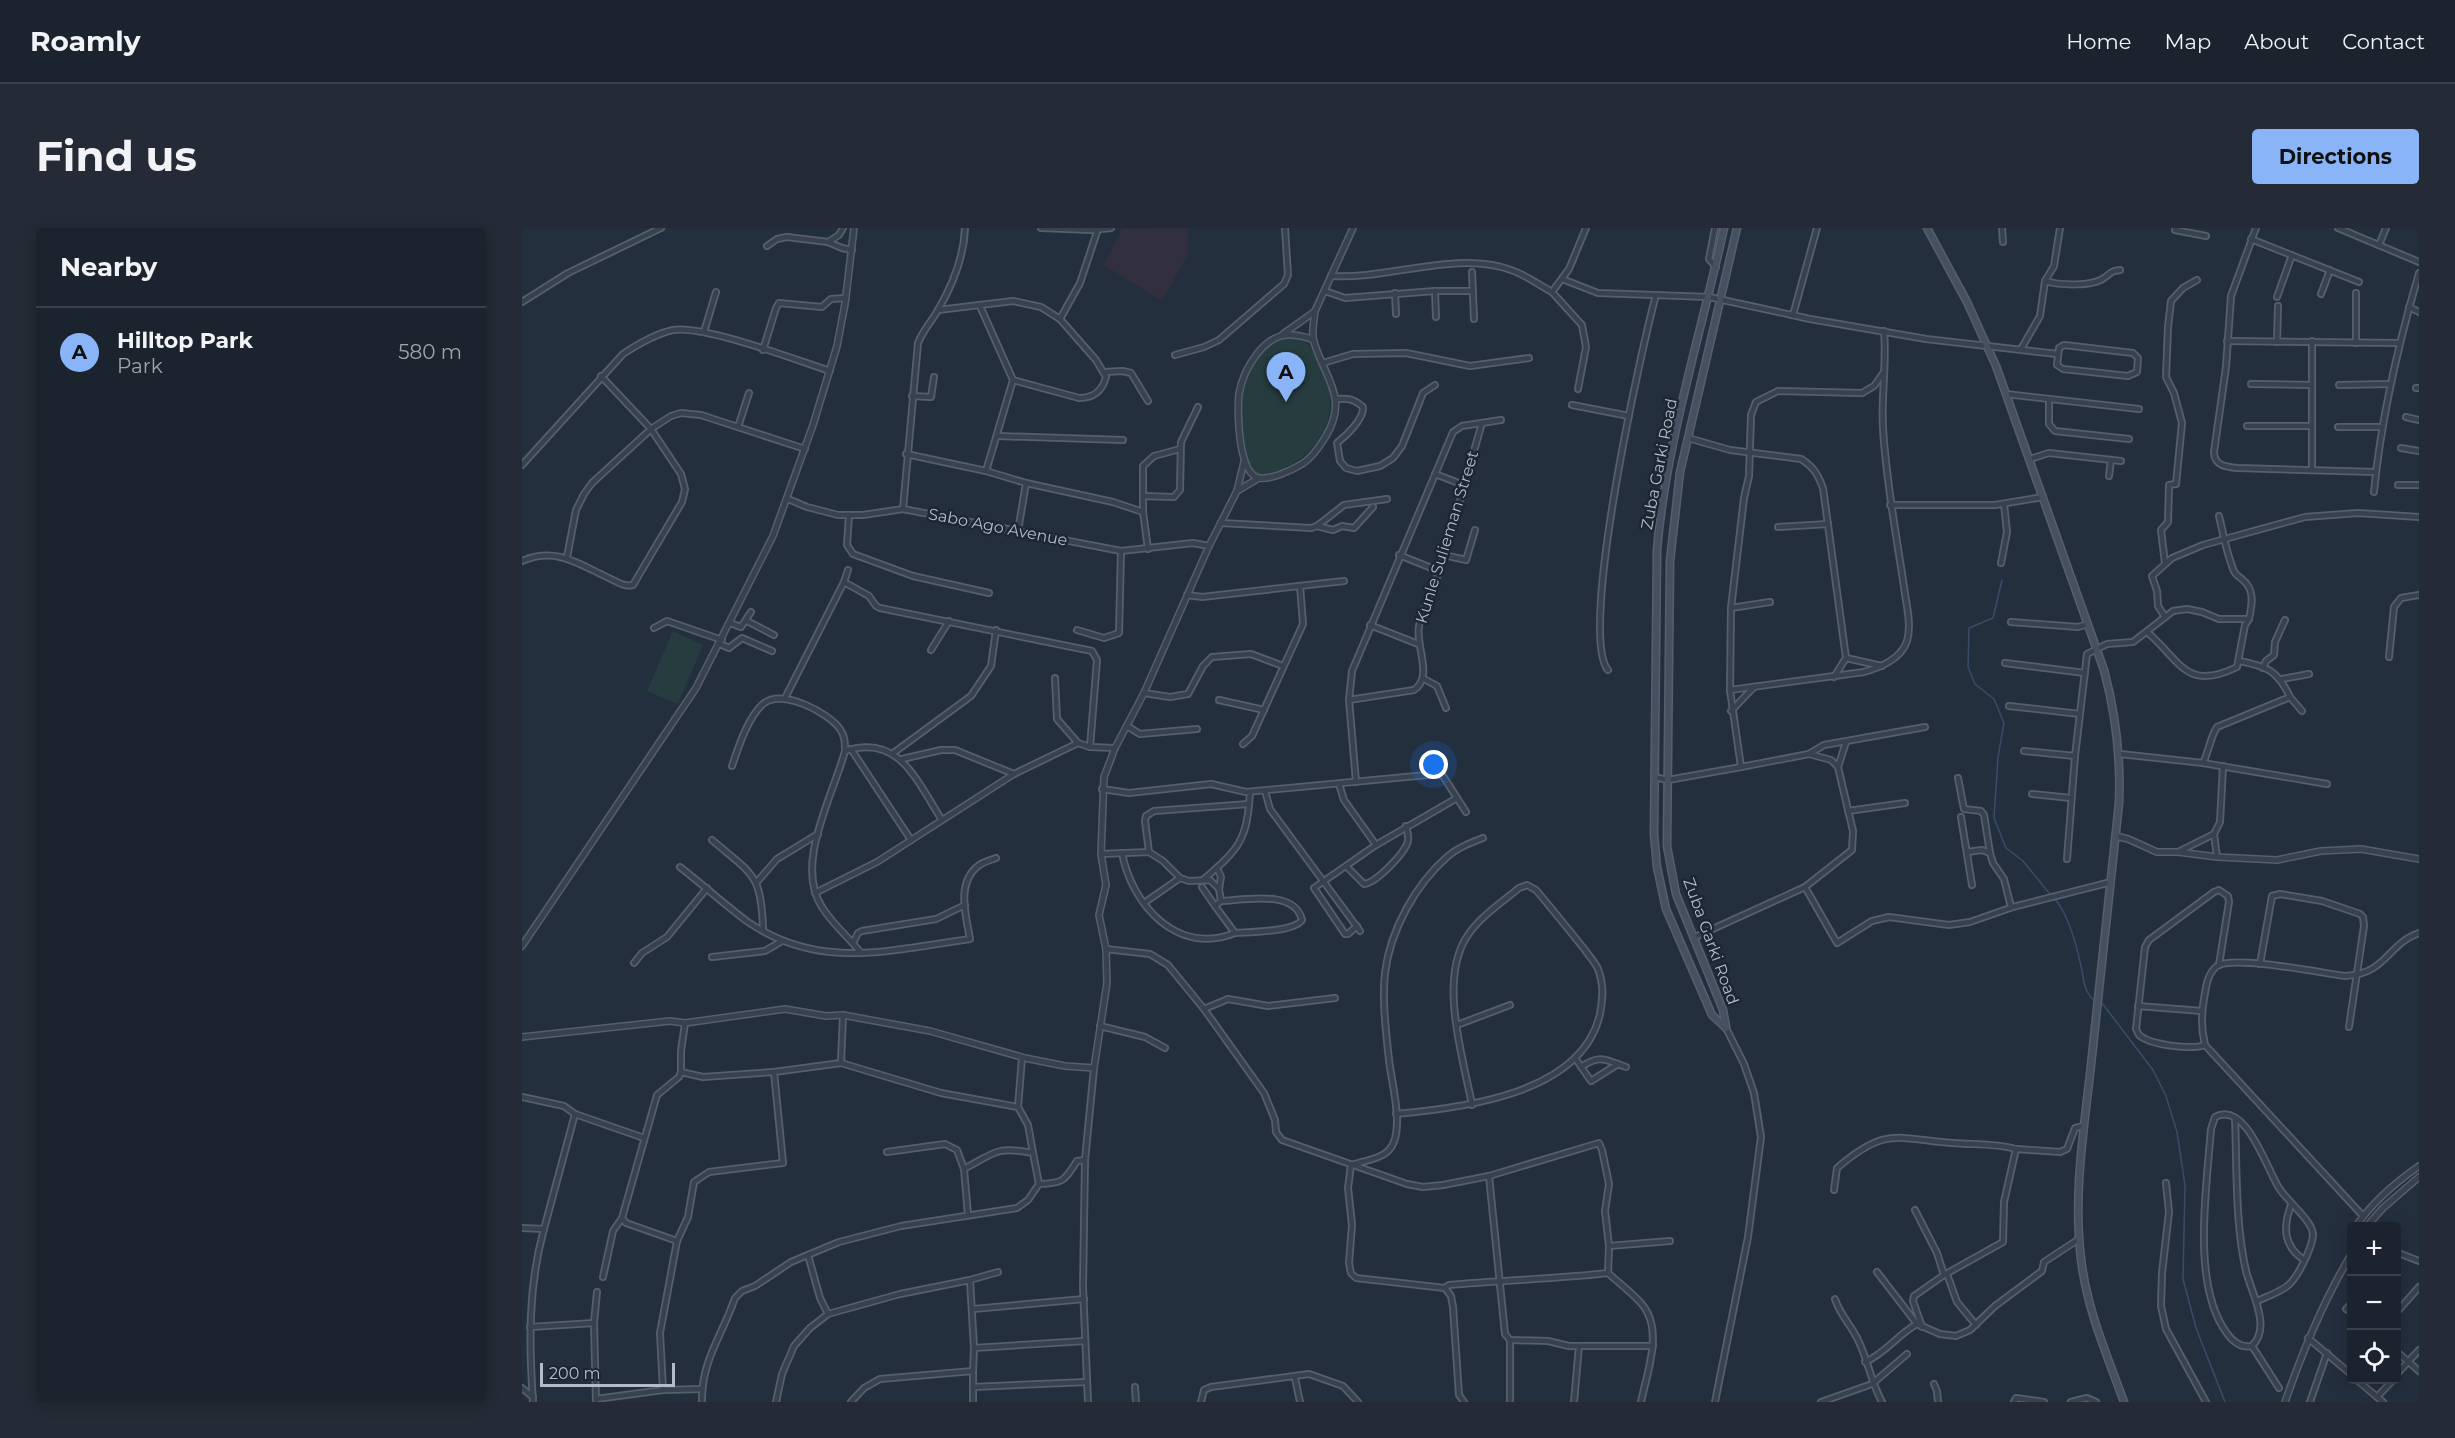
<!DOCTYPE html>
<html lang="en">
<head>
<meta charset="utf-8">
<style>
  body { margin:0; font-family:Montserrat,sans-serif; background:#242b36; color:#f1f3f6 }
  .controls { position:absolute; right:18px; bottom:18px; display:grid; overflow:hidden; border-radius:6px; box-shadow:0 3px 15px #0003 }
  .controls button { width:54px; height:54px; display:grid; place-items:center; padding:0; border:0; border-bottom:2px solid #39404a; background:#1b232e; color:#f1f3f6; font:30px sans-serif }
  .scale { position:absolute; left:18px; bottom:15px; width:135px; box-sizing:border-box; padding-left:6px; border:3px solid #b4bcc9; border-top:0; font-size:16px; line-height:21px; white-space:nowrap; color:#b4bcc9; -webkit-text-stroke:4px #1d2633; paint-order:stroke }
  .you { position:absolute; left:912px; top:537px; width:21px; height:21px; margin:-15px; border:4px solid #fff; border-radius:50%; background:#1a73e8; box-shadow:0 0 0 9px #1a73e833 }
  .badge { display:grid; place-items:center; width:39px; height:39px; border-radius:50%; background:#8ab4f8; color:#111; font-size:20px; font-weight:700 }
  .pin { position:absolute; translate:-50% -50px; filter:drop-shadow(0 2px 3px #0008) }
  .pin::after { content:''; position:absolute; top:32px; width:21px; height:18px; background:inherit; clip-path:polygon(0 0,100% 0,50% 100%) }
  .list { margin:0; padding:0; list-style:none }
  h2 { display:flex; justify-content:space-between; align-items:center; height:78px; margin:0; padding:0 24px; font-size:26px }
  h2 small { font-size:20px; font-weight:400; color:#a0a4aa }
  .list li { display:grid; grid-template-columns:39px 1fr auto; gap:18px; align-items:center; box-sizing:border-box; height:90px; padding:0 24px; border-top:2px solid #39404a }
  .list b { display:block; font-size:22px; white-space:nowrap }
  .list p { margin:0; font-size:20px; white-space:nowrap; color:#a0a4aa }
  .list em { font-size:20px; font-style:normal; color:#a0a4aa }
  .icon { flex:none; width:33px; height:33px; fill:none; stroke:currentColor; stroke-width:2; stroke-linecap:round; stroke-linejoin:round }
  .map { position:relative; flex:none; width:1897px; height:1174px; overflow:hidden; border-radius:6px }
  header { display:flex; align-items:center; gap:36px; box-sizing:border-box; height:84px; padding:0 30px; background:#1b232e; border-bottom:2px solid #39404a }
  header strong { font-size:28px }
  nav { display:flex; gap:33px; margin-inline-start:auto; font-size:21px }
  .intro { display:flex; align-items:center; justify-content:space-between; box-sizing:border-box; height:144px; padding:0 36px }
  h1 { margin:0; font-size:42px }
  .button { padding:15px 27px; border-radius:6px; background:#8ab4f8; color:#111; font-size:21px; font-weight:700 }
  main { display:flex; gap:36px; padding:0 36px }
  aside { flex:1; background:#1b232e; border-radius:6px; box-shadow:0 3px 15px #0003 }
  .map>svg:first-child { display:block }
  .medical { fill:#32303f }
  .green { fill:#263c3f }
  .lines { fill:none; stroke-linecap:round; stroke-linejoin:round }
  .stream { stroke:#394c67; stroke-width:1.5 }
  .minor-casing { stroke:#565f6c; stroke-width:8 }
  .tertiary-casing { stroke:#565f6c; stroke-width:8 }
  .secondary-casing { stroke:#565f6c; stroke-width:9 }
  .minor { stroke:#38414e; stroke-width:4.5 }
  .tertiary { stroke:#38414e; stroke-width:5 }
  .secondary { stroke:#465061; stroke-width:6 }
  .labels { text-anchor:middle; dominant-baseline:central; stroke-width:5; stroke-linejoin:round; paint-order:stroke }
  .street-label { font-size:16px; fill:#b4bcc9; stroke:#1d2633 }
</style>
</head>
<body>
<header>
<strong>Roamly</strong>
<nav><a>Home</a><a>Map</a><a>About</a><a>Contact</a></nav>
</header>
<div class="intro"><h1>Find us</h1><a class="button">Directions</a></div>
<main>
<aside>
<h2>Nearby<small></small></h2>
<ul class="list">
<li><span class="badge">A</span><div><b>Hilltop Park</b><p>Park</p></div><em>580 m</em></li>
</ul>
</aside>
<div class="map">
<svg width="1897" height="1174" viewBox="0 0 1897 1174">
  <rect width="100%" height="100%" fill="#242f3e"/>
  <polygon class="medical" points="666,0 665,28 640,73 582,37 600,1"/>
  <g class="green">
    <path d="M765 109 784 111C791 125 807 150 808 165 812 198 791 228 762 240 755 244 738 249 731 245 721 238 722 222 721 211 719 195 716 177 720 161 725 139 742 114 765 109Z"/>
    <polygon points="151,403 181,417 156,476 125,463"/>
  </g>
  <g class="lines">
    <g class="stream">
      <polyline points="1480,352 1471,390 1447,400 1446,439 1453,456 1472,471 1482,495 1476,529 1472,590 1484,620 1501,633 1527,665"/>
      <path d="M1533 671C1547 688 1554 716 1559 738 1562 750 1561 763 1572 772"/>
      <polyline points="1580,775 1631,842 1644,868 1655,904 1663,957 1661,1051 1674,1100 1703,1174"/>
    </g>
    <g class="minor-casing">
      <g id="minor">
        <polyline points="519,0 570,2 589,0"/>
        <polyline points="1193,0 1187,31 1194,39"/>
        <polyline points="1480,0 1481,14"/>
        <path d="M1734 0 1709 68 1704 139 1692 224C1692 238 1705 239 1716 240L1854 244"/>
        <polyline points="1816,0 1897,34"/>
        <polyline points="1653,2 1684,8"/>
        <polyline points="1729,11 1837,54"/>
        <polyline points="306,14 317,7 321,0"/>
        <polyline points="1857,17 1864,0"/>
        <polyline points="245,18 255,11 265,9 306,14 320,20 330,22"/>
        <polyline points="950,44 952,91"/>
        <path d="M809 48C866 52 934 22 989 42 1004 47 1017 57 1030 64"/>
        <polyline points="1040,51 1076,65 1187,69 1288,91 1404,111 1535,126"/>
        <path d="M1523 53C1536 57 1570 59 1582 50 1589 45 1589 43 1598 42"/>
        <polyline points="803,63 823,70 913,63 950,63"/>
        <polyline points="913,63 914,89"/>
        <polyline points="873,65 874,86"/>
        <polyline points="1799,66 1808,42"/>
        <polyline points="1755,69 1770,27"/>
        <polyline points="0,74 46,45 139,0"/>
        <polyline points="458,78 491,152 464,243"/>
        <polyline points="1887,79 1897,84"/>
        <path d="M416 82 491 73 519 79 538 91 574 132 584 149C580 164 571 170 557 170L491 152"/>
        <polyline points="1271,87 1295,0"/>
        <polyline points="538,91 558,55 576,1"/>
        <polyline points="182,104 194,64"/>
        <polyline points="1705,113 1877,115"/>
        <polyline points="1790,113 1790,242"/>
        <polyline points="1755,114 1756,78"/>
        <polyline points="1834,115 1834,65"/>
        <polygon points="1542,117 1611,125 1616,130 1615,144 1606,148 1541,141 1535,137 1537,120"/>
        <polyline points="1499,121 1518,88 1523,53 1532,38 1538,0"/>
        <polyline points="241,122 254,80 257,75 300,79 309,71 324,70"/>
        <polyline points="653,127 682,119 697,112 762,56 766,47 763,0"/>
        <polyline points="801,135 831,126 884,125 948,138 1007,130"/>
        <polyline points="583,144 600,143 609,145 626,173"/>
        <polyline points="1729,156 1789,157"/>
        <polyline points="1817,157 1868,156"/>
        <polyline points="1894,160 1897,160"/>
        <polyline points="1056,161 1064,119 1060,97 1030,64 1047,41 1064,0"/>
        <polyline points="1484,166 1617,181"/>
        <polyline points="390,168 409,169 412,149"/>
        <path d="M814 171C826 170 832 171 841 179 842 191 824 208 815 215L818 233 824 240 835 243 858 238 871 230 880 218 901 165 913 157"/>
        <polyline points="1527,171 1527,196 1533,203 1607,211"/>
        <polyline points="1050,177 1107,188"/>
        <polyline points="1884,189 1897,192"/>
        <polyline points="1725,198 1789,198"/>
        <polyline points="216,199 227,165"/>
        <polyline points="1816,199 1860,199"/>
        <polyline points="475,208 601,212"/>
        <path d="M1166 210 1208 222 1279 231C1292 239 1296 247 1301 260L1324 430 1312 449"/>
        <polyline points="1879,220 1897,223"/>
        <polyline points="384,226 464,243 504,255 591,274 621,284"/>
        <polyline points="1508,231 1527,225 1599,233"/>
        <path d="M0 237 101 126C116 116 133 106 151 102 183 97 274 132 308 143"/>
        <polyline points="913,246 942,257"/>
        <polyline points="1587,248 1589,232"/>
        <polyline points="1876,257 1897,257"/>
        <path d="M1852 264C1859 189 1876 117 1897 45"/>
        <polyline points="621,268 652,269 658,262 659,214 676,179"/>
        <polyline points="266,271 285,279 316,287 341,287 381,281 599,323 671,315 687,318"/>
        <polyline points="1368,277 1473,277 1521,269"/>
        <path d="M381 281 396 115C401 102 410 93 416 82 430 58 442 28 443 0"/>
        <polyline points="327,287 325,317 331,326 391,348 467,365"/>
        <path d="M1697 288C1701 305 1704 322 1710 338 1712 346 1715 347 1721 352 1733 362 1730 377 1727 391"/>
        <polyline points="699,295 789,300 795,298 822,277 865,271"/>
        <polyline points="795,298 811,302 820,298 832,300 851,279"/>
        <polyline points="1256,299 1306,296"/>
        <polyline points="496,303 504,255"/>
        <polyline points="626,321 621,284 621,238 632,228 658,221"/>
        <polyline points="877,327 917,343"/>
        <polyline points="922,327 944,332 953,302"/>
        <polyline points="45,329 54,282 62,266 70,255 129,201 149,188 159,185 179,187 283,221"/>
        <path d="M0 333C35 318 58 337 89 351 97 355 103 359 111 357L160 274 163 261 159 246 129 201 79 148"/>
        <polyline points="1479,335 1485,304 1482,276"/>
        <polyline points="1643,335 1639,302 1646,294 1647,257 1654,256 1660,195 1652,165 1644,149 1646,99 1649,73 1661,60 1675,52"/>
        <polyline points="322,354 347,368 354,378 358,380 570,423 575,432 568,519"/>
        <polyline points="665,367 680,369 822,353"/>
        <polyline points="1248,374 1209,380 1208,462 1219,539 1287,526 1302,517 1403,499"/>
        <polyline points="1209,380 1222,270 1227,248 1229,187 1234,174 1256,163 1340,165 1352,158 1362,144"/>
        <polyline points="1643,389 1636,378 1635,363 1630,348 1650,330 1681,317 1783,289 1836,285 1897,289"/>
        <polyline points="225,393 252,407"/>
        <polyline points="1489,394 1556,399 1566,396"/>
        <polyline points="208,395 219,399 229,384"/>
        <polyline points="848,397 896,416"/>
        <polyline points="132,400 145,393 200,412"/>
        <polyline points="555,402 582,410 597,405 599,323"/>
        <polyline points="198,416 207,420 220,410 250,423"/>
        <polyline points="409,422 427,393"/>
        <polyline points="1867,429 1872,379 1879,370 1897,367"/>
        <polyline points="1324,430 1360,438"/>
        <polyline points="1483,435 1563,445"/>
        <polyline points="1741,440 1744,433 1752,427 1753,414 1763,392"/>
        <path d="M1086 442C1056 406 1119 122 1134 67"/>
        <polyline points="533,450 535,491 556,515"/>
        <polyline points="902,451 915,458 924,480"/>
        <polyline points="1760,451 1787,446"/>
        <path d="M1208 462 1342 444C1359 439 1379 431 1385 413 1390 397 1384 375 1382 359 1374 305 1364 253 1361 200 1359 168 1365 135 1362 103"/>
        <polyline points="622,465 648,469 666,466 681,438 690,429 729,426 761,438"/>
        <polyline points="1768,469 1780,483"/>
        <polyline points="263,470 322,354 326,342"/>
        <polyline points="697,472 742,482"/>
        <path d="M827 472 892 462C912 449 893 418 897 398 900 378 912 360 918 341 933 293 946 243 960 195"/>
        <polyline points="1487,478 1558,486"/>
        <polyline points="1209,483 1232,459"/>
        <polyline points="605,498 618,506 675,501"/>
        <polyline points="1324,514 1316,539 1331,603 1330,622 1283,659 1315,715 1350,693 1367,689 1427,697 1448,694 1491,679 1589,654"/>
        <polyline points="721,516 730,508 781,396 778,358"/>
        <polyline points="329,521 389,612"/>
        <path d="M323 523C378 505 395 554 420 592"/>
        <polyline points="1502,523 1553,528"/>
        <polyline points="370,526 449,468 469,438 474,402"/>
        <polyline points="1287,526 1309,532 1316,539"/>
        <polyline points="1598,526 1681,535 1805,556"/>
        <polyline points="380,531 419,522 433,522 492,546"/>
        <path d="M1681 535C1687 523 1688 510 1695 499L1768 469C1756 443 1745 438 1717 433"/>
        <path d="M210 538C216 520 226 489 241 476 259 460 306 484 318 501 323 508 323 515 323 523 311 568 272 636 300 679 311 697 327 709 339 725"/>
        <polyline points="1132,549 1146,552 1219,539"/>
        <polyline points="1436,550 1442,581 1459,583 1462,587 1468,625"/>
        <polyline points="834,554 827,472 830,443 931,204 940,198 979,192"/>
        <polyline points="817,556 822,572 854,617"/>
        <polyline points="580,561 607,565 689,556 724,564 916,546 921,548 944,584"/>
        <polyline points="743,563 748,581 838,703"/>
        <polyline points="1510,566 1549,570"/>
        <polyline points="1326,583 1383,575"/>
        <polyline points="1439,589 1450,657"/>
        <path d="M961 610C948 615 935 620 925 629 893 657 868 703 863 745 860 773 864 804 867 832 869 853 884 904 867 922 859 931 841 933 829 937L826 960 830 997 827 1035 829 1045 834 1050 923 1060 927 1057C980 1052 1033 1051 1086 1045"/>
        <path d="M190 612C231 647 240 646 241 703"/>
        <polyline points="627,624 623,593 624,588 632,583 727,576"/>
        <polyline points="1445,624 1460,622 1468,625 1471,635 1482,651 1489,679"/>
        <polyline points="1656,624 1692,606"/>
        <path d="M600 625C610 677 655 728 713 705"/>
        <path d="M579 626 627 624 641 633 658 650 667 653 688 652 697 661 699 673 693 678 713 705C728 704 772 704 780 692 773 661 722 672 699 673"/>
        <polyline points="1695,629 1692,606 1698,594 1701,538"/>
        <path d="M1545 631 1553 528 1565 426 1585 416 1611 414 1651 383 1665 381 1680 384 1697 391H1727L1723 397 1715 439C1664 464 1659 433 1625 404"/>
        <path d="M824 638 842 656C854 655 883 625 886 613 887 608 885 603 884 598"/>
        <path d="M158 639C181 657 203 677 226 694 298 743 368 722 448 711 444 688 434 655 456 638 461 634 469 632 474 630"/>
        <polyline points="695,640 699,649 697,661"/>
        <path d="M682 651C718 620 725 612 728 564"/>
        <polyline points="235,654 255,631 296,606"/>
        <polyline points="680,659 693,678"/>
        <polyline points="293,665 355,634 492,546 556,515 568,519 593,520"/>
        <polyline points="622,675 658,650"/>
        <polyline points="835,698 826,706 823,706 792,660 854,617 935,570"/>
        <polyline points="1173,709 1283,659"/>
        <polyline points="331,715 336,705 340,703 414,691 443,677"/>
        <path d="M584 721 628 726 646 737 682 781 742 865 753 892 754 904 760 912 885 956 901 959 921 957 967 948 1077 915 1080 922 1087 956 1083 983 1087 1018 1086 1045C1097 1055 1109 1064 1118 1074 1143 1100 1125 1144 1119 1174"/>
        <polyline points="190,729 243,723 260,713"/>
        <polyline points="112,735 120,725 145,709 185,660"/>
        <polyline points="1738,736 1750,668 1758,666 1800,673 1838,686 1841,689 1842,698 1827,799"/>
        <polyline points="1616,778 1680,783"/>
        <polyline points="682,781 706,771 746,778 813,770"/>
        <polyline points="321,787 319,835 419,865 496,879"/>
        <polyline points="935,797 988,777"/>
        <polyline points="578,798 623,809 643,820"/>
        <path d="M1683 817C1669 822 1628 817 1617 807L1614 801 1623 719 1627 712 1692 664 1697 662 1706 668 1707 674 1697 737"/>
        <polyline points="500,830 496,879 506,897 511,925"/>
        <polyline points="1053,830 1069,853 1096,836"/>
        <path d="M1059 839C1079 826 1083 832 1104 839"/>
        <polyline points="159,844 181,849 252,844"/>
        <polyline points="0,869 42,878 53,886 22,1001 0,1000"/>
        <polyline points="53,886 122,910"/>
        <path d="M874 886C941 880 1060 866 1078 786 1081 769 1082 757 1076 741 1073 734 1067 728 1063 722 1047 702 1031 682 1014 662L1005 657 997 660C979 675 956 690 944 710 917 754 941 829 950 877"/>
        <path d="M1713 890C1715 939 1713 995 1724 1043 1729 1064 1750 1099 1730 1118"/>
        <polyline points="365,924 423,916 435,922 442,941"/>
        <polyline points="967,948 983,1106 988,1112 1026,1113 1047,1118 1131,1118"/>
        <polyline points="1644,955 1647,984 1640,1045 1639,1078 1644,1101 1684,1174"/>
        <path d="M1312 962 1315 940C1363 899 1373 910 1430 915 1452 917 1472 915 1494 921"/>
        <path d="M1769 977C1761 999 1761 1018 1782 1032"/>
        <polyline points="1393,982 1415,1025 1422,1047"/>
        <path d="M446 987 442 941C474 924 474 918 511 925L517 956"/>
        <path d="M1841 988 1683 817C1679 801 1679 787 1682 771 1684 759 1685 746 1695 738 1711 727 1800 745 1823 748 1865 746 1865 716 1897 705"/>
        <polyline points="100,990 104,995 155,1013"/>
        <polyline points="1087,1018 1148,1013"/>
        <polyline points="1874,1024 1897,1033"/>
        <polyline points="286,1027 298,1070 306,1086"/>
        <polyline points="1355,1044 1395,1096 1418,1106 1434,1108 1448,1102 1473,1078 1520,1043 1522,1034 1557,1011"/>
        <polyline points="1425,1046 1435,1074 1454,1097"/>
        <polyline points="81,1049 91,1003 100,990 135,867 157,849 159,844 159,823 163,795"/>
        <polyline points="448,1052 476,1044"/>
        <polyline points="923,1060 929,1068 931,1079 937,1167 942,1174"/>
        <path d="M1313 1071C1318 1087 1329 1097 1336 1112 1346 1132 1349 1154 1360 1174"/>
        <polyline points="1830,1075 1824,1081 1830,1085"/>
        <polyline points="451,1081 562,1071"/>
        <polyline points="1874,1085 1897,1059"/>
        <polyline points="8,1099 72,1095"/>
        <polyline points="1400,1099 1391,1073 1392,1068 1422,1047 1481,1014 1482,974 1494,921 1538,924 1545,921 1553,900 1562,898"/>
        <polyline points="1786,1110 1830,1147"/>
        <path d="M1730 1118C1719 1120 1710 1113 1704 1104 1669 1055 1685 957 1689 901L1693 889C1724 872 1745 942 1757 960 1765 973 1791 993 1791 1007 1790 1020 1775 1052 1764 1059 1755 1065 1744 1069 1735 1073"/>
        <polyline points="1730,1118 1757,1160"/>
        <polyline points="1874,1123 1897,1143"/>
        <path d="M1343 1134C1364 1125 1375 1107 1395 1096"/>
        <polyline points="451,1143 452,1120"/>
        <polyline points="1874,1147 1897,1122"/>
        <polyline points="773,1150 778,1174"/>
        <polyline points="1835,1152 1861,1174"/>
        <polyline points="1412,1156 1415,1163 1416,1174"/>
        <polyline points="451,1159 565,1154"/>
        <polyline points="613,1159 614,1174"/>
        <polyline points="0,1160 11,1169"/>
        <polyline points="141,1162 138,1105 155,1013 166,989 172,954 187,944 261,935 252,844 319,835"/>
        <polyline points="1855,1169 1871,1152"/>
        <polyline points="74,1171 141,1162 180,1161"/>
        <path d="M11 1174C7 1116 6 1058 22 1001"/>
        <polyline points="74,1174 72,1095 75,1064"/>
        <path d="M180 1174C179 1133 200 1108 213 1070L220 1063 233 1058 269 1034 317 1014 379 998 495 980 506 972 517 956C542 955 542 953 555 933L563 932"/>
        <polyline points="254,1174 260,1146 272,1118 288,1100 306,1086 378,1066 448,1052 452,1120 563,1113"/>
        <polyline points="329,1174 342,1160 358,1151 451,1143 451,1174"/>
        <polyline points="566,1174 561,1059 563,932 572,840"/>
        <polyline points="679,1174 682,1162 689,1159 787,1146 821,1158 836,1174"/>
        <polyline points="988,1174 988,1112"/>
        <polyline points="1052,1174 1057,1118"/>
        <polyline points="1193,1174 1226,1009 1239,909 1232,865 1222,836 1204,800"/>
        <polyline points="1299,1174 1350,1156 1385,1126"/>
        <polyline points="1492,1174 1494,1170 1522,1174"/>
        <polyline points="1549,1174 1565,1170 1574,1174"/>
        <polyline points="1788,1174 1805,1125"/>
      </g>
    </g>
    <g class="tertiary-casing">
      <g id="tertiary">
        <polyline points="761,106 792,84"/>
        <path d="M792 113C786 108 778 108 771 107 742 104 721 142 717 166 715 183 716 246 737 250 749 252 770 242 780 236 790 230 798 218 804 208 827 169 803 151 792 114 789 104 792 93 793 83L831 0"/>
        <polyline points="715,263 737,250"/>
        <polyline points="1594,608 1606,611 1635,624 1656,624 1695,629 1755,632 1799,623 1839,621 1897,631"/>
        <polyline points="0,718 174,460 251,308 291,197 315,118 323,76 332,0"/>
        <polyline points="0,809 148,793 163,795 263,781 304,788 321,787 408,803 503,830 543,838 572,840 585,755 584,721 577,687 584,657 579,626 582,549 593,520 622,465 687,318 715,263 722,234"/>
        <path d="M1834 998C1850 975 1874 954 1897 938"/>
        <polyline points="1845,998 1861,980 1897,949"/>
        <path d="M1763 1174C1781 1122 1801 1073 1830 1025"/>
      </g>
    </g>
    <g class="secondary-casing">
      <g id="secondary">
        <path d="M1202 0C1179 106 1144 214 1135 322L1132 606 1135 639 1144 681 1190 787 1204 800"/>
        <path d="M1405 0 1445 74 1474 138 1582 442C1594 487 1599 529 1597 575 1588 663 1578 750 1569 837 1562 901 1551 967 1559 1031 1565 1082 1585 1127 1602 1174"/>
        <polyline points="1204,799 1201,782 1154,666 1145,618 1148,333 1158,244 1215,0"/>
      </g>
    </g>
    <use href="#minor" class="minor"/>
    <use href="#tertiary" class="tertiary"/>
    <use href="#secondary" class="secondary"/>
  </g>
  <g class="labels">
    <g class="street-label">
      <text transform="translate(1137 236) rotate(-79)">Zuba Garki Road</text>
      <text transform="translate(476 299) rotate(11)">Sabo Ago Avenue</text>
      <text transform="translate(925 309) rotate(-73)">Kunle Sulieman Street</text>
      <text transform="translate(1189 713) rotate(70)">Zuba Garki Road</text>
    </g>
  </g>
</svg>
<div class="controls">
<button>+</button>
<button>−</button>
<button><svg class="icon" aria-label="locate" viewBox="0 0 24 24"><circle cx="12" cy="12" r="6"/><path d="M12 2v4M12 18v4M2 12h4M18 12h4"/></svg></button>
</div>
<div class="scale">200 m</div>
<div class="you"></div>
<div class="pin badge" style="left:764px;top:174px">A</div>
</div>
</main>
</body>
</html>
